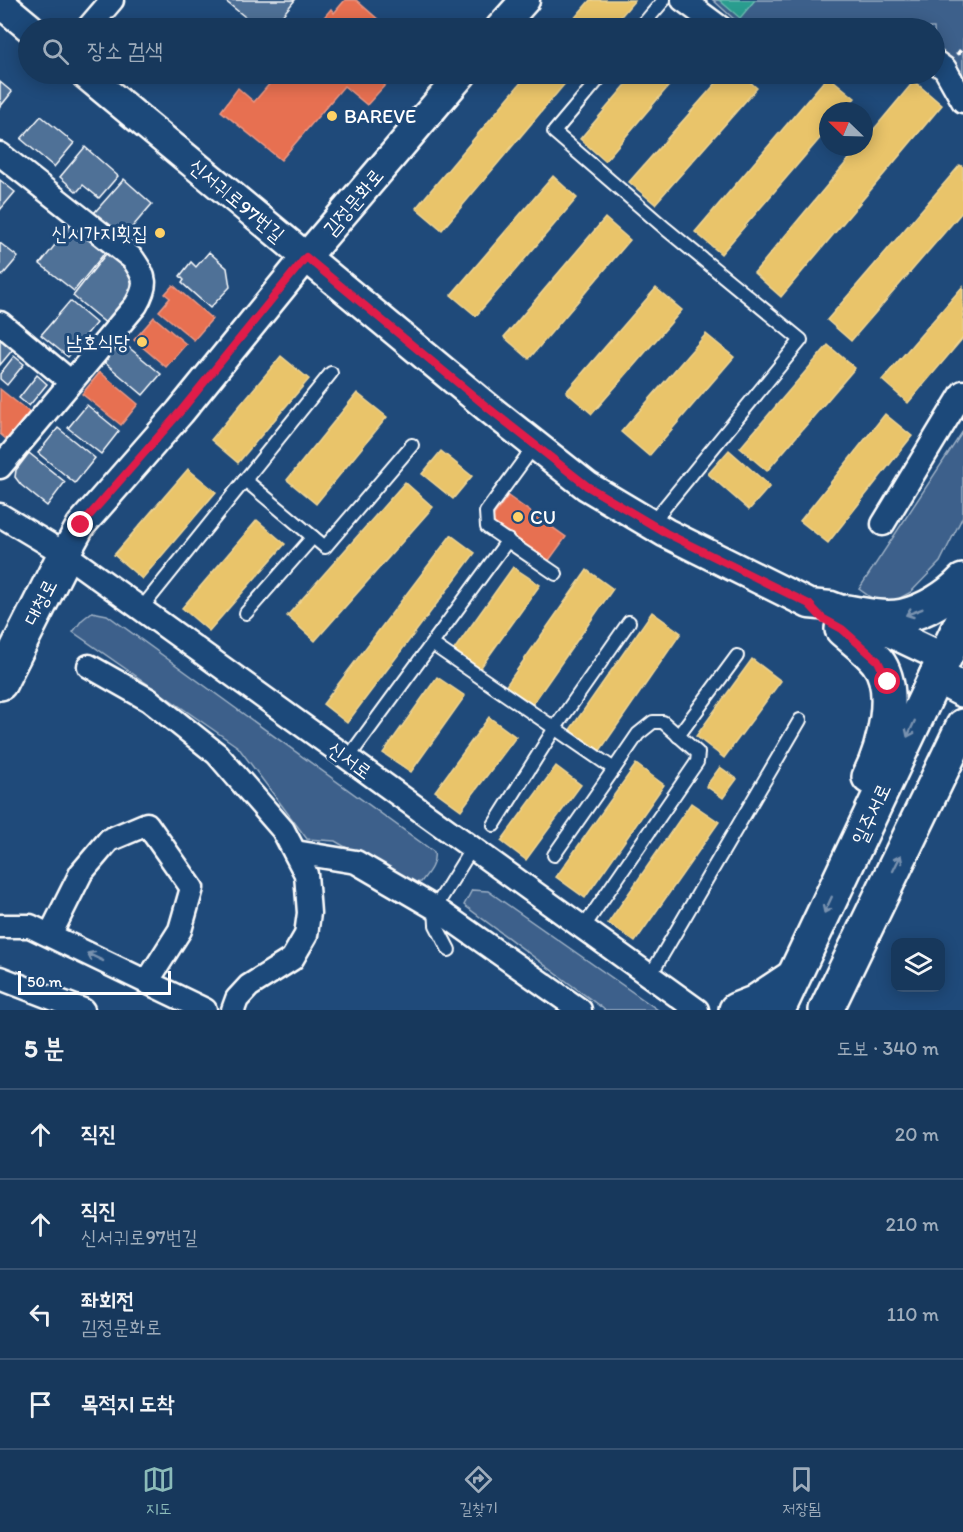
<!DOCTYPE html>
<html lang="ko">
<head>
<meta charset="utf-8">
<style>
  body { margin:0; font-family:Itim,"Poor Story",sans-serif; background:#203f62; color:#f1f3f6 }
  .controls { position:absolute; right:18px; bottom:18px; display:grid; overflow:hidden; border-radius:12px; box-shadow:0 3px 15px #0003 }
  .controls button { width:54px; height:54px; display:grid; place-items:center; padding:0; border:0; border-bottom:2px solid #365272; background:#17385c; color:#f1f3f6; font:30px sans-serif }
  .compass { position:absolute; left:819px; top:102px; width:54px; height:54px; border-radius:50%; background:#17385c; box-shadow:0 3px 15px #0003; rotate:293deg }
  .scale { position:absolute; left:18px; bottom:15px; width:153px; box-sizing:border-box; padding-left:6px; border:3px solid #fff; border-top:0; font-size:16px; line-height:21px; white-space:nowrap; color:#fff; -webkit-text-stroke:4px #1f4a7a; paint-order:stroke }
  .stop { position:absolute; width:18px; height:18px; margin:-14px; border:4px solid #e11d48; border-radius:50%; background:#fff }
  .stop.end { background:#e11d48; border-color:#fff; box-shadow:0 2px 6px #0008 }
  .list { margin:0; padding:0; list-style:none }
  h2 { display:flex; justify-content:space-between; align-items:center; height:78px; margin:0; padding:0 24px; font-size:26px }
  h2 small { font-size:20px; font-weight:400; color:#9eacbb }
  .list li { display:grid; grid-template-columns:39px 1fr auto; gap:18px; align-items:center; box-sizing:border-box; height:90px; padding:0 24px; border-top:2px solid #365272 }
  .list b { display:block; font-size:22px; white-space:nowrap }
  .list p { margin:0; font-size:20px; white-space:nowrap; color:#9eacbb }
  .list em { font-size:20px; font-style:normal; color:#9eacbb }
  .icon { flex:none; width:33px; height:33px; fill:none; stroke:currentColor; stroke-width:2; stroke-linecap:round; stroke-linejoin:round }
  .map { position:relative; flex:none; width:963px; height:1010px; overflow:hidden }
  .search { position:absolute; background:#17385c; box-shadow:0 3px 15px #0003; left:18px; right:18px; top:18px; height:66px; display:flex; align-items:center; gap:15px; box-sizing:border-box; padding:0 21px; border-radius:33px; color:#9eacbb; font-size:22px }
  .sheet { height:438px; background:#17385c }
  nav { display:flex; justify-content:space-around; align-items:center; box-sizing:border-box; height:84px; border-top:2px solid #365272; background:#17385c; font-size:16px; color:#9eacbb }
  nav a { display:grid; justify-items:center; gap:3px }
  nav .on { color:#8bbbb9 }
  .map>svg:first-child { display:block }
  .green { fill:#3c618b; stroke:#9eb0c5; stroke-width:1.5 }
  .homes { fill:#e9c46a; stroke:#f0d697; stroke-width:1.5 }
  .shops { fill:#e76f51; stroke:#ee9a85; stroke-width:1.5 }
  .schools { fill:#2a9d8f; stroke:#6abab1; stroke-width:1.5 }
  .building { fill:#507197; stroke:#fff; stroke-width:1.5 }
  .lines { fill:none; stroke-linecap:round; stroke-linejoin:round }
  .service-casing { stroke:#fff; stroke-width:16 }
  .minor-casing { stroke:#fff; stroke-width:27 }
  .tertiary-casing { stroke:#fff; stroke-width:33 }
  .secondary-casing { stroke:#fff; stroke-width:38 }
  .path { stroke:#fff; stroke-width:4; stroke-dasharray:6 4.5; stroke-linecap:butt }
  .service { stroke:#1f4a7a; stroke-width:12 }
  .minor { stroke:#1f4a7a; stroke-width:22 }
  .tertiary { stroke:#1f4a7a; stroke-width:28 }
  .secondary { stroke:#1f4a7a; stroke-width:33 }
  .oneway { stroke:#7992af }
  .route { stroke:#e11d48; stroke-width:8 }
  .poi-dot { fill:#ffd166; stroke:#1f4a7a; stroke-width:2 }
  .labels { text-anchor:middle; dominant-baseline:central; stroke-width:6; stroke-linejoin:round; paint-order:stroke }
  .poi-label { font-size:20px; fill:#fff; stroke:#1f4a7a; text-anchor:start }
  .street-label { font-size:20px; fill:#fff; stroke:#1f4a7a }
</style>
</head>
<body>
<div class="map">
<svg width="963" height="1010" viewBox="0 0 963 1010">
  <rect width="100%" height="100%" fill="#1f4a7a"/>
  <filter id="ink" filterUnits="userSpaceOnUse"><feTurbulence type="fractalNoise" baseFrequency=".0167" numOctaves="2"/><feDisplacementMap in="SourceGraphic" scale="12" xChannelSelector="R" yChannelSelector="G"/><feConvolveMatrix kernelMatrix="1 2 1 2 8 2 1 2 1" color-interpolation-filters="sRGB"/></filter>
  <g filter="url(#ink)">
    <g class="green">
      <polygon points="713,0 963,0 963,77 948,57 935,48 934,28 760,28 734,19"/>
      <polygon points="963,431 963,516 940,562 911,592 891,603 873,599 859,589"/>
      <path d="M92 612 107 615 434 852C436 864 428 873 421 882L408 883 335 841 307 839 238 747 73 632 82 620Z"/>
      <polygon points="472,890 488,891 658,1010 605,1010 464,905"/>
    </g>
    <g class="homes">
      <polygon points="590,0 635,0 611,28 566,28"/>
      <polygon points="528,74 573,74 442,230 416,208"/>
      <polygon points="635,74 679,74 605,161 580,139"/>
      <polygon points="724,74 741,74 757,88 655,204 629,182"/>
      <polygon points="828,76 855,98 844,111 828,111 828,129 721,254 695,232"/>
      <polygon points="914,81 942,105 781,297 754,273 859,147 864,147 864,141"/>
      <polygon points="960,165 963,167 963,211 851,341 827,320"/>
      <polygon points="553,176 577,198 476,316 451,295"/>
      <polygon points="605,218 630,240 529,359 504,337"/>
      <polygon points="963,286 963,338 908,403 882,380"/>
      <polygon points="656,288 682,310 592,414 566,392"/>
      <polygon points="706,334 734,357 649,456 621,432"/>
      <polygon points="828,345 855,368 767,471 740,448"/>
      <polygon points="281,356 309,379 238,463 211,440"/>
      <polygon points="357,393 387,417 316,504 287,480"/>
      <polygon points="885,414 912,436 828,543 800,521"/>
      <polygon points="729,450 770,486 749,510 708,474"/>
      <polygon points="441,451 472,476 453,499 422,474"/>
      <polygon points="188,469 216,492 142,579 114,555"/>
      <polygon points="405,482 433,507 315,641 287,616"/>
      <polygon points="257,520 285,544 209,631 182,608"/>
      <polygon points="451,535 475,553 347,723 323,704"/>
      <polygon points="513,567 540,585 479,670 453,651"/>
      <polygon points="587,570 613,589 532,705 505,687"/>
      <polygon points="652,612 681,633 597,755 567,734"/>
      <polygon points="752,659 781,681 724,758 696,736"/>
      <polygon points="437,677 465,696 411,772 383,753"/>
      <polygon points="489,717 516,737 461,810 435,791"/>
      <polygon points="636,764 664,785 585,898 556,877"/>
      <polygon points="556,766 581,785 526,860 501,841"/>
      <polygon points="720,767 737,779 723,798 706,786"/>
      <polygon points="691,803 719,822 635,942 608,923"/>
    </g>
    <g class="shops">
      <polygon points="345,0 356,0 388,28 315,28 331,9 334,13"/>
      <polygon points="278,74 395,74 367,105 344,86 281,160 221,111 238,88 254,102"/>
      <polygon points="173,285 212,319 194,340 159,311 170,298 165,294"/>
      <polygon points="154,317 186,344 166,367 134,340"/>
      <polygon points="100,372 138,404 121,425 82,394"/>
      <polygon points="0,389 34,416 12,444 0,434"/>
      <polygon points="508,496 566,537 547,563 489,522"/>
    </g>
    <polygon class="schools" points="719,0 755,0 740,18"/>
    <g class="building">
      <polygon points="224,0 295,0 272,28 259,28"/>
      <polygon points="0,82 12,92 0,107"/>
      <polygon points="41,116 74,143 54,167 21,139"/>
      <polygon points="85,147 118,176 99,198 83,185 77,192 60,177"/>
      <polygon points="124,179 152,204 122,239 94,213"/>
      <polygon points="0,180 15,192 0,210"/>
      <polygon points="73,222 107,250 74,291 40,264"/>
      <polygon points="0,243 18,257 2,276 0,274"/>
      <polygon points="109,250 137,280 137,290 108,325 73,296"/>
      <polygon points="209,252 227,268 230,287 210,308 182,283 184,280 180,276 191,262 196,267"/>
      <polygon points="70,301 96,323 68,357 41,335"/>
      <polygon points="0,336 14,348 0,365"/>
      <polygon points="121,341 161,374 143,395 104,362"/>
      <polygon points="14,356 24,364 7,385 0,379 0,374"/>
      <polygon points="37,375 47,384 29,406 19,398"/>
      <polygon points="87,405 119,431 101,454 68,428"/>
      <polygon points="58,428 95,458 75,483 38,453"/>
      <polygon points="29,453 65,482 47,506 21,485 15,477 16,470"/>
    </g>
    <g class="lines">
      <g class="service-casing">
        <g id="service">
          <polyline points="640,28 664,0"/>
          <polyline points="603,74 554,132 666,229 801,340 651,524"/>
          <polyline points="535,445 486,512 487,527 556,574"/>
          <polyline points="245,480 325,547 412,445"/>
          <polyline points="141,609 331,373"/>
          <polyline points="246,613 313,537"/>
          <polyline points="432,644 614,769 638,734 653,722 663,722 698,753 697,762 583,928"/>
          <polyline points="678,736 737,656"/>
          <polyline points="348,758 508,540"/>
          <polyline points="494,825 555,728 629,622"/>
          <polyline points="554,855 614,769"/>
          <polyline points="449,950 436,925 435,908 472,848"/>
          <polyline points="650,976 800,720"/>
        </g>
      </g>
      <g class="minor-casing">
        <g id="minor">
          <polyline points="683,0 721,28"/>
          <polyline points="88,28 112,0"/>
          <polyline points="934,61 945,69 963,101"/>
          <path d="M0 154 133 259C146 278 148 284 136 305L0 467"/>
          <polyline points="0,323 71,382"/>
          <polyline points="0,515 65,554 697,1010"/>
          <polyline points="883,524 963,392"/>
          <polyline points="89,666 149,700 217,754 283,830 306,874 309,913 306,935 292,959 249,986 237,999 233,1010"/>
          <polyline points="295,852 356,862 435,908 580,1010"/>
          <polyline points="0,926 30,926 205,1010"/>
          <polyline points="50,935 81,873 109,840 147,824 192,888 180,930 147,982"/>
          <polyline points="0,978 83,1010"/>
        </g>
      </g>
      <g class="tertiary-casing">
        <g id="tertiary">
          <polyline points="0,3 30,28"/>
          <polyline points="500,28 525,0"/>
          <polyline points="85,74 487,407 587,486 666,533 809,604 831,606 847,612 944,658"/>
          <polyline points="65,554 81,525 180,412 306,257 462,74"/>
        </g>
      </g>
      <g class="secondary-casing">
        <g id="secondary">
          <path d="M847 612C864 615 885 620 903 616 925 611 948 597 963 581"/>
          <path d="M842 629C853 639 867 649 877 661 899 689 884 747 869 777"/>
          <polyline points="936,676 963,690"/>
          <polyline points="0,683 65,554"/>
          <polyline points="736,1010 754,1003 793,977"/>
          <polyline points="778,1010 963,619"/>
          <polyline points="826,1010 963,726"/>
        </g>
      </g>
      <polyline class="path" points="957,55 963,47"/>
      <use href="#service" class="service"/>
      <use href="#minor" class="minor"/>
      <use href="#tertiary" class="tertiary"/>
      <use href="#secondary" class="secondary"/>
    </g>
    <defs><path id="oneway-shaft" d="M-6 0H5M1.5-3L5.5 0L1.5 3" fill="none" stroke-width="1.6" stroke-linecap="round" stroke-linejoin="round" transform="scale(1.5)"/></defs>
    <g class="oneway">
      <use href="#oneway-shaft" transform="translate(914 612) rotate(159)"/>
      <use href="#oneway-shaft" transform="translate(911 729) rotate(115)"/>
      <use href="#oneway-shaft" transform="translate(897 863) rotate(-64)"/>
      <use href="#oneway-shaft" transform="translate(828 905) rotate(115)"/>
      <use href="#oneway-shaft" transform="translate(95 957) rotate(-154)"/>
    </g>
  </g>
  <g class="lines" filter="url(#ink)">
    <polyline class="route" points="81,525 180,412 306,257 487,407 587,486 666,533 809,604 822,618 842,629 878,661 888,682"/>
  </g>
  <g class="poi-dot">
    <circle cx="332" cy="116" r="6"/>
    <circle cx="160" cy="233" r="6"/>
    <circle cx="142" cy="342" r="6"/>
    <circle cx="518" cy="517" r="6"/>
  </g>
  <g class="labels">
    <g class="poi-label">
      <text x="344" y="116">BAREVE</text>
      <text x="148" y="233" text-anchor="end">신시가지횟집</text>
      <text x="130" y="342" text-anchor="end">남호식당</text>
      <text x="530" y="517">CU</text>
    </g>
    <g class="street-label">
      <text transform="translate(237 200) rotate(40)">신서귀로97번길</text>
      <text transform="translate(353 202) rotate(-50)">김정문화로</text>
      <text transform="translate(40 602) rotate(-63)">대청로</text>
      <text transform="translate(350 760) rotate(36)">신서로</text>
      <text transform="translate(871 814) rotate(-65)">일주서로</text>
    </g>
  </g>
</svg>
<div class="controls">
<button><svg class="icon" aria-label="layers" viewBox="0 0 24 24"><path d="M12 4l9 5-9 5-9-5zM3 14l9 5 9-5"/></svg></button>
</div>
<svg class="compass" viewBox="-18 -18 36 36"><path d="M0-13l5 13h-10z" fill="#e53935"/><path d="M0 13l5-13h-10z" fill="#9eacbb"/></svg>
<div class="scale">50 m</div>
<div class="stop" style="left:888px;top:682px"></div>
<div class="stop end" style="left:81px;top:525px"></div>
<div class="search"><svg class="icon" aria-label="search" viewBox="0 0 24 24"><circle cx="10" cy="10" r="6"/><path d="M15 15l6 6"/></svg>장소 검색</div>
</div>
<section class="sheet">
<h2>5 분<small>도보 · 340 m</small></h2>
<ul class="list">
<li><svg class="icon" aria-label="ahead" viewBox="0 0 24 24"><path d="M12 20V5M6 11l6-6 6 6"/></svg><div><b>직진</b></div><em>20 m</em></li>
<li><svg class="icon" aria-label="ahead" viewBox="0 0 24 24"><path d="M12 20V5M6 11l6-6 6 6"/></svg><div><b>직진</b><p>신서귀로97번길</p></div><em>210 m</em></li>
<li><svg class="icon" aria-label="left" viewBox="0 0 24 24"><path d="M17 20v-9H6M10 6l-5 5 5 5"/></svg><div><b>좌회전</b><p>김정문화로</p></div><em>110 m</em></li>
<li><svg class="icon" aria-label="arrive" viewBox="0 0 24 24"><path d="M6 21V4h12l-3 4 3 4H6"/></svg><div><b>목적지 도착</b></div></li>
</ul>
</section>
<nav>
<a class="on"><svg class="icon" aria-label="map" viewBox="0 0 24 24"><path d="M3 6l6-2 6 2 6-2v14l-6 2-6-2-6 2zM9 4v14M15 6v14"/></svg>지도</a>
<a><svg class="icon" aria-label="directions" viewBox="0 0 24 24"><path d="M12 3l9 9-9 9-9-9zM9 14v-3h6M13 9l2 2-2 2"/></svg>길찾기</a>
<a><svg class="icon" aria-label="saved" viewBox="0 0 24 24"><path d="M7 4h10v16l-5-4-5 4z"/></svg>저장됨</a>
</nav>
</body>
</html>
